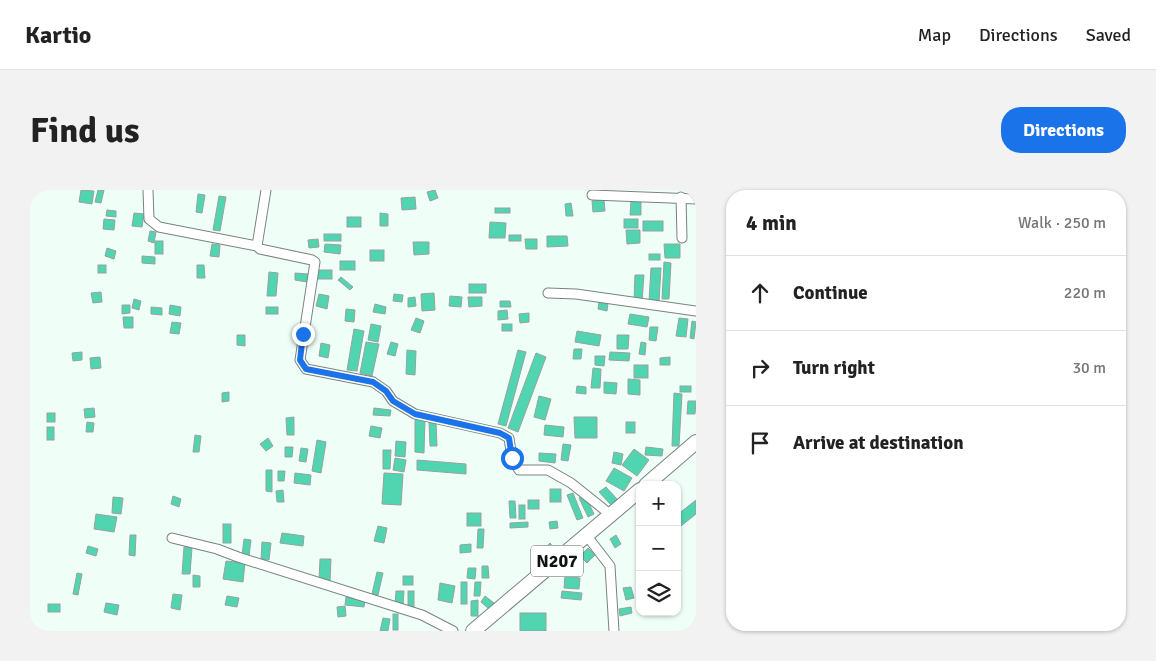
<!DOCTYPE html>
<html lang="en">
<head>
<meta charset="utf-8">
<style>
  body { margin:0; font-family:Signika,sans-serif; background:#f2f2f2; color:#222 }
  .controls { position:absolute; right:15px; bottom:15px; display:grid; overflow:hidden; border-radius:10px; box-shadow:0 1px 4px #0004 }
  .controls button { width:45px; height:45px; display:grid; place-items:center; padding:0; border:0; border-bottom:1px solid #e0e0e0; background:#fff; color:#222; font:25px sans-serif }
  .stop { position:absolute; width:15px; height:15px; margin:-11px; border:4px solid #1a73e8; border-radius:50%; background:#fff }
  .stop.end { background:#1a73e8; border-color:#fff; box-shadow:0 1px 5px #0008 }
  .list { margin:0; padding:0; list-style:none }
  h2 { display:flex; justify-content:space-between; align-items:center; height:65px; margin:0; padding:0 20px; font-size:21px }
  h2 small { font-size:16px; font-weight:400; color:#767676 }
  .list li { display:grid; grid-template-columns:32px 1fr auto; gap:15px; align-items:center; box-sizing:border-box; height:75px; padding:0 20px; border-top:1px solid #e0e0e0 }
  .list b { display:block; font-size:19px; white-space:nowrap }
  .list em { font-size:16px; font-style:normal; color:#767676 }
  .icon { flex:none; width:28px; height:28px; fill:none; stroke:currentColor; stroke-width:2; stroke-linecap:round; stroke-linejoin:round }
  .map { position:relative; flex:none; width:666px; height:441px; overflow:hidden; border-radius:20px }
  header { display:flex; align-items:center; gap:30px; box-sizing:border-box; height:70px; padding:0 25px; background:#fff; border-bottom:1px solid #e0e0e0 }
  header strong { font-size:24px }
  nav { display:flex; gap:28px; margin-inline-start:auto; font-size:18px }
  .intro { display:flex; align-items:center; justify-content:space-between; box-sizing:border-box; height:120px; padding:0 30px }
  h1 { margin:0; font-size:35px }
  .button { padding:12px 22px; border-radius:20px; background:#1a73e8; color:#fff; font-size:18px; font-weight:700 }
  main { display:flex; gap:30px; padding:0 30px }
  aside { flex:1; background:#fff; border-radius:20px; box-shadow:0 1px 4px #0004 }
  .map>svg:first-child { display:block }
  .building { fill:#51d5b0; stroke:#95a29d }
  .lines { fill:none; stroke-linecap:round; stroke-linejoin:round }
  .minor-casing { stroke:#77837f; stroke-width:11 }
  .trunk-casing { stroke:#77837f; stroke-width:16 }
  .minor { stroke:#fff; stroke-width:9 }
  .trunk { stroke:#fff; stroke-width:14 }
  .route { stroke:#1a73e8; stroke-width:6 }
  .labels { text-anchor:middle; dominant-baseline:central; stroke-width:4.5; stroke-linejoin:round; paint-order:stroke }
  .shield { fill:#fff; stroke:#565a58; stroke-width:1 }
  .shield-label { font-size:18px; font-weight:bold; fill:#0e1311 }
</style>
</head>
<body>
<header>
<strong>Kartio</strong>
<nav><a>Map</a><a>Directions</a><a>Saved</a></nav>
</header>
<div class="intro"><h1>Find us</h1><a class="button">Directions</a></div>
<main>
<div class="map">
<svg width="666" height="441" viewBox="0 0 666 441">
  <rect width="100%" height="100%" fill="#f0fef8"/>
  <g class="building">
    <polygon points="51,0 64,1 62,14 49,12"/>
    <polygon points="68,0 74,0 71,13 65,12"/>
    <polygon points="405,0 408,8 400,11 397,2"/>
    <polygon points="168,4 175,5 172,23 166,22"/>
    <polygon points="189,6 196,7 190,41 183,40"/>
    <polygon points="385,7 386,19 372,20 371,8"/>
    <polygon points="574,10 575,21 563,22 562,11"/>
    <polygon points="601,11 611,12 611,25 600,25"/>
    <polygon points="541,13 543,26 536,26 535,14"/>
    <rect x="465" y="18" width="15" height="5"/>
    <polygon points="77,20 86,21 86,27 76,26"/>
    <polygon points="104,23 114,24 112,37 102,36"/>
    <polygon points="350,23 358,24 358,36 350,36"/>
    <rect x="317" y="27" width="14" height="10"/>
    <polygon points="74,29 85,30 84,40 73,39"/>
    <rect x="594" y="29" width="14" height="9"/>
    <rect x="613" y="31" width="20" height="10"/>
    <polygon points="460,32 476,33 475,48 459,48"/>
    <polygon points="596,40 610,40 610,53 597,54"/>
    <polygon points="120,41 126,42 124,53 118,51"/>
    <rect x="294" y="44" width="17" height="7"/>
    <rect x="479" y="45" width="12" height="6"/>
    <polygon points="517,46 537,46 538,56 517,57"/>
    <polygon points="288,49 289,57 279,58 278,50"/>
    <polygon points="495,49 507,49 507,59 496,59"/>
    <rect x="125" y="51" width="8" height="13"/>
    <polygon points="383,52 399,52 399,64 384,65"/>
    <polygon points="182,54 190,55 189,67 180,66"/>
    <polygon points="295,54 311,55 310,64 294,62"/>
    <polygon points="634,54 650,54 650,68 635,68"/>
    <polygon points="77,58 86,61 84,69 75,66"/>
    <rect x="340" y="60" width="14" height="11"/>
    <rect x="619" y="64" width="11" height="6"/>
    <polygon points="112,66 125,67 125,74 112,73"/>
    <rect x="310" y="71" width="15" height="9"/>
    <polygon points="634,72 641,73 639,109 632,109"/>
    <rect x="68" y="75" width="8" height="8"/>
    <polygon points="167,75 174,75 175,88 167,88"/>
    <polygon points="621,78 631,78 629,112 619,111"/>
    <rect x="287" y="80" width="15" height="9"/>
    <polygon points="239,82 248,83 246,106 237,106"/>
    <polygon points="265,83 278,84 277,92 265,90"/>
    <polygon points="605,85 614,85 612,111 604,111"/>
    <polygon points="311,87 323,97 320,100 308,90"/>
    <rect x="439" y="94" width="17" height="9"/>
    <polygon points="71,102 72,112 63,113 61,103"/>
    <polygon points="404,103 405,120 392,121 391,104"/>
    <polygon points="289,104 299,106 297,119 286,116"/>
    <polygon points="364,104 373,105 372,112 363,111"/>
    <polygon points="420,106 432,107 431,117 419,116"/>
    <polygon points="385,107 386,116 378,117 378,108"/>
    <polygon points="438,107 452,107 452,116 439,117"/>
    <polygon points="104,109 111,111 109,120 102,118"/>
    <polygon points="470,111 480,111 481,117 470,117"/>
    <polygon points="569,112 578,113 577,121 568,119"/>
    <polygon points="345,114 356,117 355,124 343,122"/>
    <polygon points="92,115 100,115 100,123 92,124"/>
    <polygon points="140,115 151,117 150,126 139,124"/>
    <polygon points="121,117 132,118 132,125 121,124"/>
    <rect x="236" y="117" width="12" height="7"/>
    <polygon points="316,119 325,120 324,132 315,131"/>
    <polygon points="477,120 478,129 468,130 468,121"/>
    <polygon points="499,123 499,132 490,133 489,124"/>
    <polygon points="600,124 619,127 617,137 598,134"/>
    <polygon points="93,127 103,127 103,138 94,138"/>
    <polygon points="386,128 394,131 390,143 381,140"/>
    <polygon points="649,128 658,129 656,147 646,146"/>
    <polygon points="662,131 666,132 664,149 660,148"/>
    <polygon points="142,132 151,133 149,144 140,143"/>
    <polygon points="341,134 351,136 348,152 338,150"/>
    <rect x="472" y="134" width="10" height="7"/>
    <polygon points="620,137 628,137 626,151 619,150"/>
    <polygon points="324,139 334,141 327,181 317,180"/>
    <polygon points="547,141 571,145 569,156 545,152"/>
    <polygon points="207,145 215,145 215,156 207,155"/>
    <polygon points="587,145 599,145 598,159 587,159"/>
    <polygon points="336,152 349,154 342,186 330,183"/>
    <polygon points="361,152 368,154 365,166 357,164"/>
    <polygon points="611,152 616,153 615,165 609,164"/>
    <polygon points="291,153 300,155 298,168 289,166"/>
    <polygon points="544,159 552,159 551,169 543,169"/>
    <polygon points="377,160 386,161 385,185 376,184"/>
    <polygon points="488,160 496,162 476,236 468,234"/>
    <polygon points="52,162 52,170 43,171 42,163"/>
    <polygon points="580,162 600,163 599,171 579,170"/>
    <polygon points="506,163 516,167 488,242 478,238"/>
    <polygon points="565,166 575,166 574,176 565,175"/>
    <polygon points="70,167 71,178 61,179 60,168"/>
    <polygon points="640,167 640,175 630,175 630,168"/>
    <rect x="604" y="175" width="14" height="13"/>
    <polygon points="563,178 571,179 570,198 561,198"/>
    <polygon points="598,189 610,190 610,205 598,204"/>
    <polygon points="574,192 587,193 586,204 574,203"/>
    <polygon points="547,196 556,197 556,204 546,203"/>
    <rect x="650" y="196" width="11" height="6"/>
    <polygon points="199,202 199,211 192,212 192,203"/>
    <polygon points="644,203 652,204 649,256 642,256"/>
    <polygon points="509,206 521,209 515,230 504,227"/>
    <polygon points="658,211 666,211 665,224 657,224"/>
    <polygon points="64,218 65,227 55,228 54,219"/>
    <polygon points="344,218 361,220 360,226 343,225"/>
    <rect x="17" y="223" width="8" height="9"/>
    <polygon points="264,227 264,245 257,245 256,228"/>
    <polygon points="544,227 567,227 567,248 545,248"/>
    <polygon points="385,228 395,228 394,263 385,262"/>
    <polygon points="57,232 64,233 63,242 56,242"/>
    <polygon points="399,232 406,232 407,256 400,256"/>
    <rect x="596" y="232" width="9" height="11"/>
    <polygon points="515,235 534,237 533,247 514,245"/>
    <polygon points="341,236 352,238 350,248 339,246"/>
    <rect x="17" y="237" width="7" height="13"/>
    <polygon points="165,245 171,246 169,262 163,262"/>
    <polygon points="238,248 243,256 236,261 230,254"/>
    <polygon points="287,250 296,252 291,283 282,281"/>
    <polygon points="366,251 376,252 375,267 365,266"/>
    <polygon points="533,254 541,255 538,271 531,270"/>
    <polygon points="255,257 263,257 262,267 255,267"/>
    <polygon points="616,257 633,259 632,266 615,265"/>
    <polygon points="271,258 278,259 276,272 269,271"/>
    <polygon points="604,259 619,270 607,286 592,275"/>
    <polygon points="353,260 361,260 360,279 353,279"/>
    <polygon points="584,262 593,264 591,275 582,273"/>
    <polygon points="509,263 526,264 525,273 509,271"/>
    <polygon points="365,268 376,270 374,282 363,280"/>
    <polygon points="387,270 436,274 436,284 387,280"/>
    <polygon points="584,278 602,288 594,301 576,291"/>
    <polygon points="236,280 242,280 242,302 236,301"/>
    <polygon points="248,281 255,281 254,291 248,291"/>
    <polygon points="265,283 281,285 280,295 264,293"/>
    <polygon points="354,283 373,284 371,315 352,314"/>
    <polygon points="576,297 587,309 581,315 569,302"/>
    <rect x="520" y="299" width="11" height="13"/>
    <polygon points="253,300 254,312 247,312 246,301"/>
    <polygon points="543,303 553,328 547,330 537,305"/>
    <polygon points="555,305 564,324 558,327 549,308"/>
    <polygon points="143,306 151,309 149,317 141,314"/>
    <polygon points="83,307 93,308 91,324 82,323"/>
    <rect x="498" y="310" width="11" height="9"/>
    <polygon points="666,310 666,324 651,336 647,331 647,325"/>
    <polygon points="479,311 485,311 486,328 480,328"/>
    <rect x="489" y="315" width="6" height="14"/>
    <rect x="437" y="323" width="14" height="13"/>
    <polygon points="66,324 87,327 84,342 64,339"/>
    <polygon points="527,331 528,338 520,339 519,332"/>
    <polygon points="498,332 498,337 480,338 480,333"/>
    <rect x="193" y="334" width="8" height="19"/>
    <polygon points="348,336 357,338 354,353 344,351"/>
    <polygon points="448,339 454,339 453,358 447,358"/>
    <polygon points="252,343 274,346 273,356 250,353"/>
    <polygon points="100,345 106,345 105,366 99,365"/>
    <polygon points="586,345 591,354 585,358 580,349"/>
    <polygon points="214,349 221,350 219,366 212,365"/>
    <polygon points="232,352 241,353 239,370 231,369"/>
    <polygon points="520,353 524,358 517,365 512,361"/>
    <polygon points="441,354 441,362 430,363 430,355"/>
    <polygon points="58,356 68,359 66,366 56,363"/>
    <polygon points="154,357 162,358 160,384 152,384"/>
    <polygon points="558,358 565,365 557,373 550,366"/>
    <polygon points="290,369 301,369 300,391 289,390"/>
    <polygon points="196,371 215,373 213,392 193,389"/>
    <polygon points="452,376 458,376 459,388 452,388"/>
    <polygon points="438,378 446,378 445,389 437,388"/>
    <polygon points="347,382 353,383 348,405 342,404"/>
    <polygon points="47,383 52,384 48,405 43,404"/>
    <polygon points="163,385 170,386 170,397 163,397"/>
    <rect x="373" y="386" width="10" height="9"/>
    <polygon points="535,386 550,388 549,399 534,398"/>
    <rect x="431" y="392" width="6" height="22"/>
    <polygon points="445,392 451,392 450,406 444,406"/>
    <polygon points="410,393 425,396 422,413 408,410"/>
    <polygon points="601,397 604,408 596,410 593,398"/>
    <polygon points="366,401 374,401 373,416 365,415"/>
    <rect x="378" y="401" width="6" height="17"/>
    <polygon points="532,401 552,403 551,410 531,408"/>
    <polygon points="143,404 152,405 150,420 141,418"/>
    <polygon points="197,406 209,408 207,417 195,415"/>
    <polygon points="455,406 464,413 459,419 451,412"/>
    <polygon points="316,407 335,410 334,417 315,415"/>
    <polygon points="448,410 448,426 441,426 441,411"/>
    <polygon points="76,413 89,415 87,425 74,422"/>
    <rect x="18" y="414" width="12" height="8"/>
    <polygon points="315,416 316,426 308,427 307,417"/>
    <polygon points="601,417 602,423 590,426 589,419"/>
    <rect x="490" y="423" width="26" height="18"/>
    <rect x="363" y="424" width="5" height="16"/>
    <polygon points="353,428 360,429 358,441 350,441"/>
  </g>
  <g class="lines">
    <g class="minor-casing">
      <g id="minor">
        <polyline points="118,0 119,29 129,37 227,56"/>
        <polyline points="236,0 227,56 230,59 282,70 285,72 270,170 276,179 343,192 356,201 363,211 385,224 470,243 479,248 482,268 489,280 518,280 541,293 581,325"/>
        <polyline points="562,5 666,9"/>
        <polyline points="651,7 652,48"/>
        <polyline points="518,103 546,104 666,121"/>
        <polyline points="557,346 580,376 584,441"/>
        <polyline points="142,348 187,359 208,367 392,425 423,441"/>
      </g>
    </g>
    <g class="trunk-casing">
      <g id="trunk">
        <polyline points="616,295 666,252"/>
        <polyline points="443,441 610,300"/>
      </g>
    </g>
    <use href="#minor" class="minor"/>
    <use href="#trunk" class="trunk"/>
  </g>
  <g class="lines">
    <polyline class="route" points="273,144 270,170 276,179 343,192 356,201 363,211 385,224 470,243 479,248 482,268"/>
  </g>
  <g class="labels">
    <rect class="shield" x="501" y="355.5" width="52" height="31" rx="4"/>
    <g class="shield-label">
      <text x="527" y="371">N207</text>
    </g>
  </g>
</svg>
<div class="controls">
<button>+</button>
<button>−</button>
<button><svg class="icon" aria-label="layers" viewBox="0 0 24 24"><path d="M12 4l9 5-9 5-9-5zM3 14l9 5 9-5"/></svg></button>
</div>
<div class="stop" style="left:482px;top:268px"></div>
<div class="stop end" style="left:273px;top:144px"></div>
</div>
<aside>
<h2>4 min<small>Walk · 250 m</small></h2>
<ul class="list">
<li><svg class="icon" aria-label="ahead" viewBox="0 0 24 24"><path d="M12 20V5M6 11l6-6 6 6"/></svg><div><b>Continue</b></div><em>220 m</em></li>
<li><svg class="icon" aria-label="right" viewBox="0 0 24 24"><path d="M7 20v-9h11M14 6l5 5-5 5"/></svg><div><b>Turn right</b></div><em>30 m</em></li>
<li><svg class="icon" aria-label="arrive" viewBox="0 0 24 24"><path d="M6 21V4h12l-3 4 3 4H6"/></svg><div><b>Arrive at destination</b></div></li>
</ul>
</aside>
</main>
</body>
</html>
